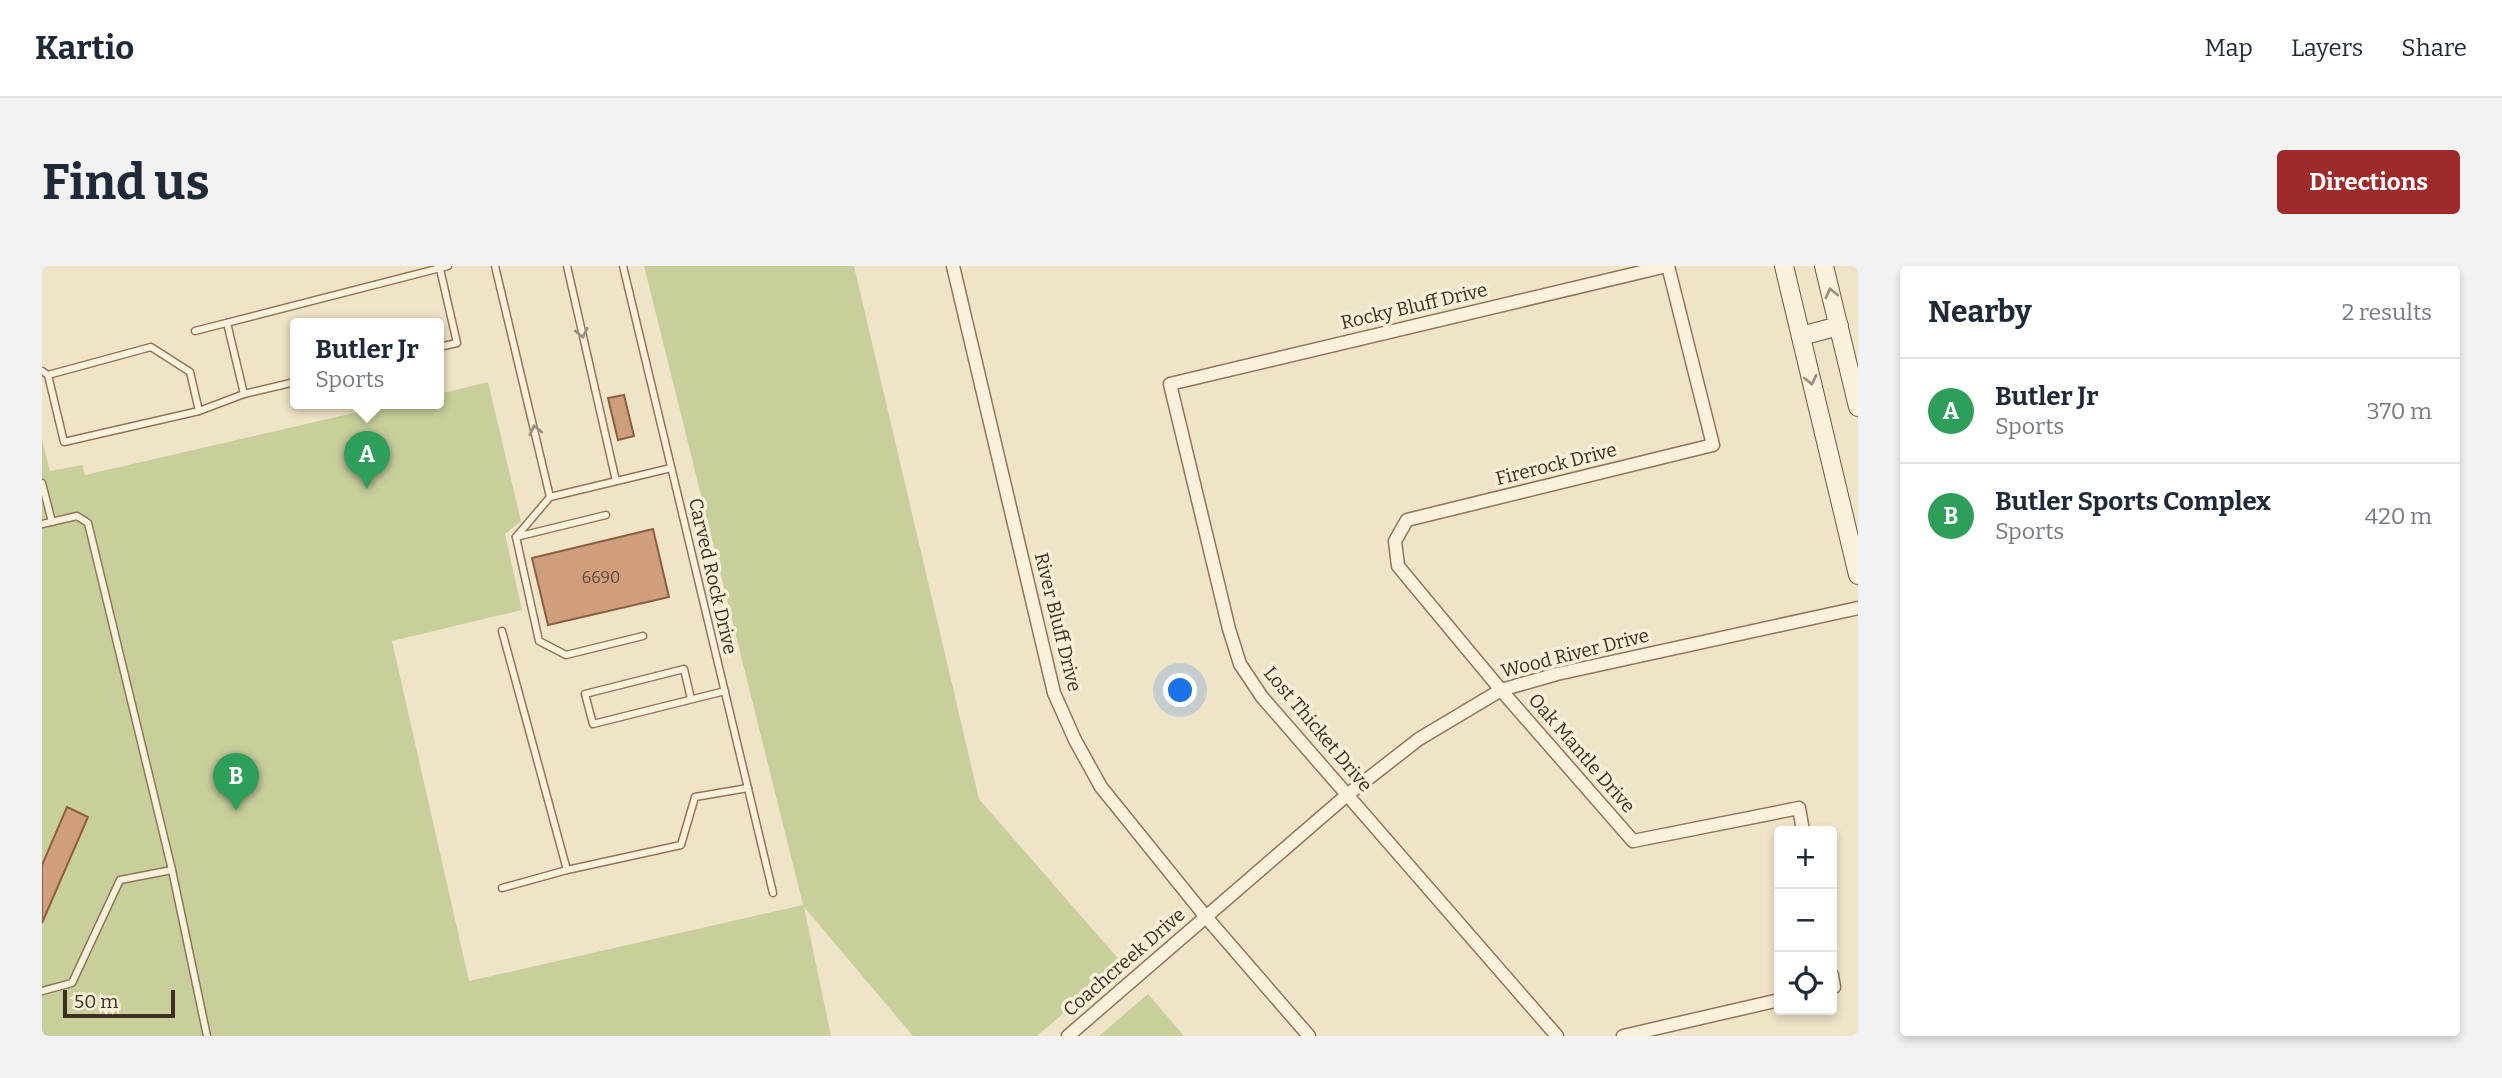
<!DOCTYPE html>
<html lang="en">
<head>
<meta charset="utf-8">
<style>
  body { margin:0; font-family:Bitter,serif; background:#f2f2f3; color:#1f2937 }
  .controls { position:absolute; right:21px; bottom:21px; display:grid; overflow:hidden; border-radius:7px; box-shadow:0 4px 10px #0003 }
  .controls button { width:63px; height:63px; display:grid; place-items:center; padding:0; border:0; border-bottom:2px solid #e0e1e3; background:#fff; color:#1f2937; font:35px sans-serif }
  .scale { position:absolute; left:21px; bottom:18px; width:112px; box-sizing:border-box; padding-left:7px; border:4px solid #3d2e20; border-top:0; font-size:19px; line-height:24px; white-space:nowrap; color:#3d2e20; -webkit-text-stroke:5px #f7eed8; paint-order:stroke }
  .you { position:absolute; left:1139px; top:425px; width:24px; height:24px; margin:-18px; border:5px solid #fff; border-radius:50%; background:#1a73e8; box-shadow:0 0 0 10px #1a73e833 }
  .badge { display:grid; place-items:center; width:46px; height:46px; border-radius:50%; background:#9e2a2b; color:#fff; font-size:23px; font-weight:700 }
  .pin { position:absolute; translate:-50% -58px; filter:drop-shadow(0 2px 4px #0008) }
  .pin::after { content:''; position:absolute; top:37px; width:24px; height:21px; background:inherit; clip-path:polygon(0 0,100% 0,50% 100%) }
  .popup { position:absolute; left:248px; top:52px; width:154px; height:91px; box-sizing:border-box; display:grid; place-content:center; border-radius:7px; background:#fff; filter:drop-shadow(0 2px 5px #0005); font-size:23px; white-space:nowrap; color:#747a83 }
  .popup b { font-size:26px; color:#1f2937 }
  .popup::after { content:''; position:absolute; left:50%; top:100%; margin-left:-14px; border:14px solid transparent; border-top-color:#fff }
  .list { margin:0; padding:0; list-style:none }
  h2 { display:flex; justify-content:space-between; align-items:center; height:91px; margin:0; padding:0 28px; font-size:30px }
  h2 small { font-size:23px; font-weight:400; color:#747a83 }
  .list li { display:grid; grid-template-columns:46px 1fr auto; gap:21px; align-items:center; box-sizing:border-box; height:105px; padding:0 28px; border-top:2px solid #e0e1e3 }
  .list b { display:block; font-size:26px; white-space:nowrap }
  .list p { margin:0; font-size:23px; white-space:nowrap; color:#747a83 }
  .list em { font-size:23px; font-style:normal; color:#747a83 }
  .icon { flex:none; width:38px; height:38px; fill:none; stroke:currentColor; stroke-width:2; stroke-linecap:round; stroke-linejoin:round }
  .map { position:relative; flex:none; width:1816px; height:770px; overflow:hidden; border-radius:7px }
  header { display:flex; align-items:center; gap:42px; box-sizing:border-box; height:98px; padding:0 35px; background:#fff; border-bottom:2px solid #e0e1e3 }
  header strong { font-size:33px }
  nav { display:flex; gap:38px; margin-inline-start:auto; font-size:24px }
  .intro { display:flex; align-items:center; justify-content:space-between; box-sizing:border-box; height:168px; padding:0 42px }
  h1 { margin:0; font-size:49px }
  .button { padding:18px 32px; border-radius:7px; background:#9e2a2b; color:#fff; font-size:24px; font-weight:700 }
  main { display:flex; gap:42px; padding:0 42px }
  aside { flex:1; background:#fff; border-radius:7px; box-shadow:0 4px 10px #0003 }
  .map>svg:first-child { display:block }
  .green { fill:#c9cf9b }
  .building { fill:#cf9f7d; stroke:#8d5f41; stroke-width:2 }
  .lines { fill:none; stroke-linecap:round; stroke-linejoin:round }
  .lane-casing { stroke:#8d765c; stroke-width:9 }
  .street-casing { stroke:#8d765c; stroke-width:15 }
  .secondary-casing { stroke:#6f573f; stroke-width:20 }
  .lane { stroke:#faf1dc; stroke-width:6 }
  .street { stroke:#faf1dc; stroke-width:12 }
  .secondary { stroke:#faf1dc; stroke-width:18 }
  .oneway { stroke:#9c907e }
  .labels { text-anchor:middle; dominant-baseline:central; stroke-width:7; stroke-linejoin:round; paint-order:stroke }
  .number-label { font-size:16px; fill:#624a37 }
  .street-label { font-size:19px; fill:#3d2e20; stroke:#f7eed8 }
</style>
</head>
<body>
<header>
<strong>Kartio</strong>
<nav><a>Map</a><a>Layers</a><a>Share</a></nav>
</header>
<div class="intro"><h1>Find us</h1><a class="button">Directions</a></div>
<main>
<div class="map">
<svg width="1816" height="770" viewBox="0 0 1816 770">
  <rect width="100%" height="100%" fill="#f0e4c8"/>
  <g class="green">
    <polygon points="602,0 812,0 937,533 1080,697 995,770 871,770 762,641 789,770 0,770 0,173 8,205 40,199 43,209 355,137 397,137 397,128 446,116 479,255 463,268 480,344 350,375 427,715 761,639"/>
    <polygon points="1106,728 1142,770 1057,770"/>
  </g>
  <g class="building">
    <polygon points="582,129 592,170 576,174 566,132"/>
    <polygon points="611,263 627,331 506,359 490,292"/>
    <polygon points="25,541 46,551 0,657 0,599"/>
  </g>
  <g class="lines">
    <g class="lane-casing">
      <g id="lane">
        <polyline points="453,0 508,231"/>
        <polyline points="525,0 574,215"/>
        <polyline points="581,0 731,627"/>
        <polyline points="185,57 202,128"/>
        <polyline points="153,65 406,0"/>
        <polyline points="397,81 415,77 398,3"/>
        <polyline points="0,105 6,109 22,176 157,145 202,128 253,116"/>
        <polyline points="6,109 109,81 148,106 157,145"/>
        <polyline points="0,217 10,256"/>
        <polyline points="0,258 35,250 46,257 130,604 165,770"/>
        <polyline points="474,271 564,249"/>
        <polyline points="460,365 525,604 639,579 653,531 706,522"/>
        <polyline points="601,370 524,389 497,375 474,271 508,231 629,202"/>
        <polyline points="649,433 642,403 543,428 551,458 683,425"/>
        <polyline points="460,622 525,604"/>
        <polyline points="0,725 30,717 78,614 130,604"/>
      </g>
    </g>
    <g class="street-casing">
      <g id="street">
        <polyline points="911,0 1012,427 1033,474 1059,521 1164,651 1267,770"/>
        <polyline points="1626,0 1671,179 1365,254 1353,275 1356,300 1459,424 1591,575 1757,542 1761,565"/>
        <polyline points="1790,709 1792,721 1790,722"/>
        <polyline points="1026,770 1305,529 1377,473 1459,424 1515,408 1816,342"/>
        <polyline points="1515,770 1220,431 1198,398 1187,363 1128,118 1625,0"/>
        <polyline points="1581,770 1737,734"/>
      </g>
    </g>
    <g class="secondary-casing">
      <g id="secondary">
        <polyline points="1742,0 1816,309"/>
        <polyline points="1782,0 1816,141"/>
        <polyline points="1759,70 1797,60"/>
      </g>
    </g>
    <use href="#lane" class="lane"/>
    <use href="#street" class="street"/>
    <use href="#secondary" class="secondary"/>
  </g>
  <defs><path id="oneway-chevron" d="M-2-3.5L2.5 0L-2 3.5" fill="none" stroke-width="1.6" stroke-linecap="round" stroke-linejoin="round" transform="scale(1.75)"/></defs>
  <g class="oneway">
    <use href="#oneway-chevron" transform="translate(1789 27) rotate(-103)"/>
    <use href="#oneway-chevron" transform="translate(540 67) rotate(77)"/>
    <use href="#oneway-chevron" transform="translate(1769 114) rotate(77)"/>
    <use href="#oneway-chevron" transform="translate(493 164) rotate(-103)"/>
  </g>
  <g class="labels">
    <g class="number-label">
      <text x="559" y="311">6690</text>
    </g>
    <g class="street-label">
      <text transform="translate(1372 40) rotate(-13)">Rocky Bluff Drive</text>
      <text transform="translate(1514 198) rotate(-14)">Firerock Drive</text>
      <text transform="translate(671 310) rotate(77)">Carved Rock Drive</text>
      <text transform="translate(1016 356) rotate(76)">River Bluff Drive</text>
      <text transform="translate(1533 387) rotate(-14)">Wood River Drive</text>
      <text transform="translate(1276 463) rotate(50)">Lost Thicket Drive</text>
      <text transform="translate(1540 487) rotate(49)">Oak Mantle Drive</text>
      <text transform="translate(1082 696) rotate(-41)">Coachcreek Drive</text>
    </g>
  </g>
</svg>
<div class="controls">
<button>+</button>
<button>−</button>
<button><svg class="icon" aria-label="locate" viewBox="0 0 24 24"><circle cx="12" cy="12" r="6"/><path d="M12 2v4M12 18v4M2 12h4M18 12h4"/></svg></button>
</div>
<div class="scale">50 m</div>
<div class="you"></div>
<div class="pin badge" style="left:325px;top:223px;background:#2e9e5b">A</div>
<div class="popup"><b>Butler Jr</b>Sports</div>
<div class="pin badge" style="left:194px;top:545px;background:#2e9e5b">B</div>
</div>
<aside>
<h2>Nearby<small>2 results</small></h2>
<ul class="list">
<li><span class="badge" style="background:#2e9e5b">A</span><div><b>Butler Jr</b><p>Sports</p></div><em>370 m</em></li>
<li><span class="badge" style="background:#2e9e5b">B</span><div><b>Butler Sports Complex</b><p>Sports</p></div><em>420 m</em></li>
</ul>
</aside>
</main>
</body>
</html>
